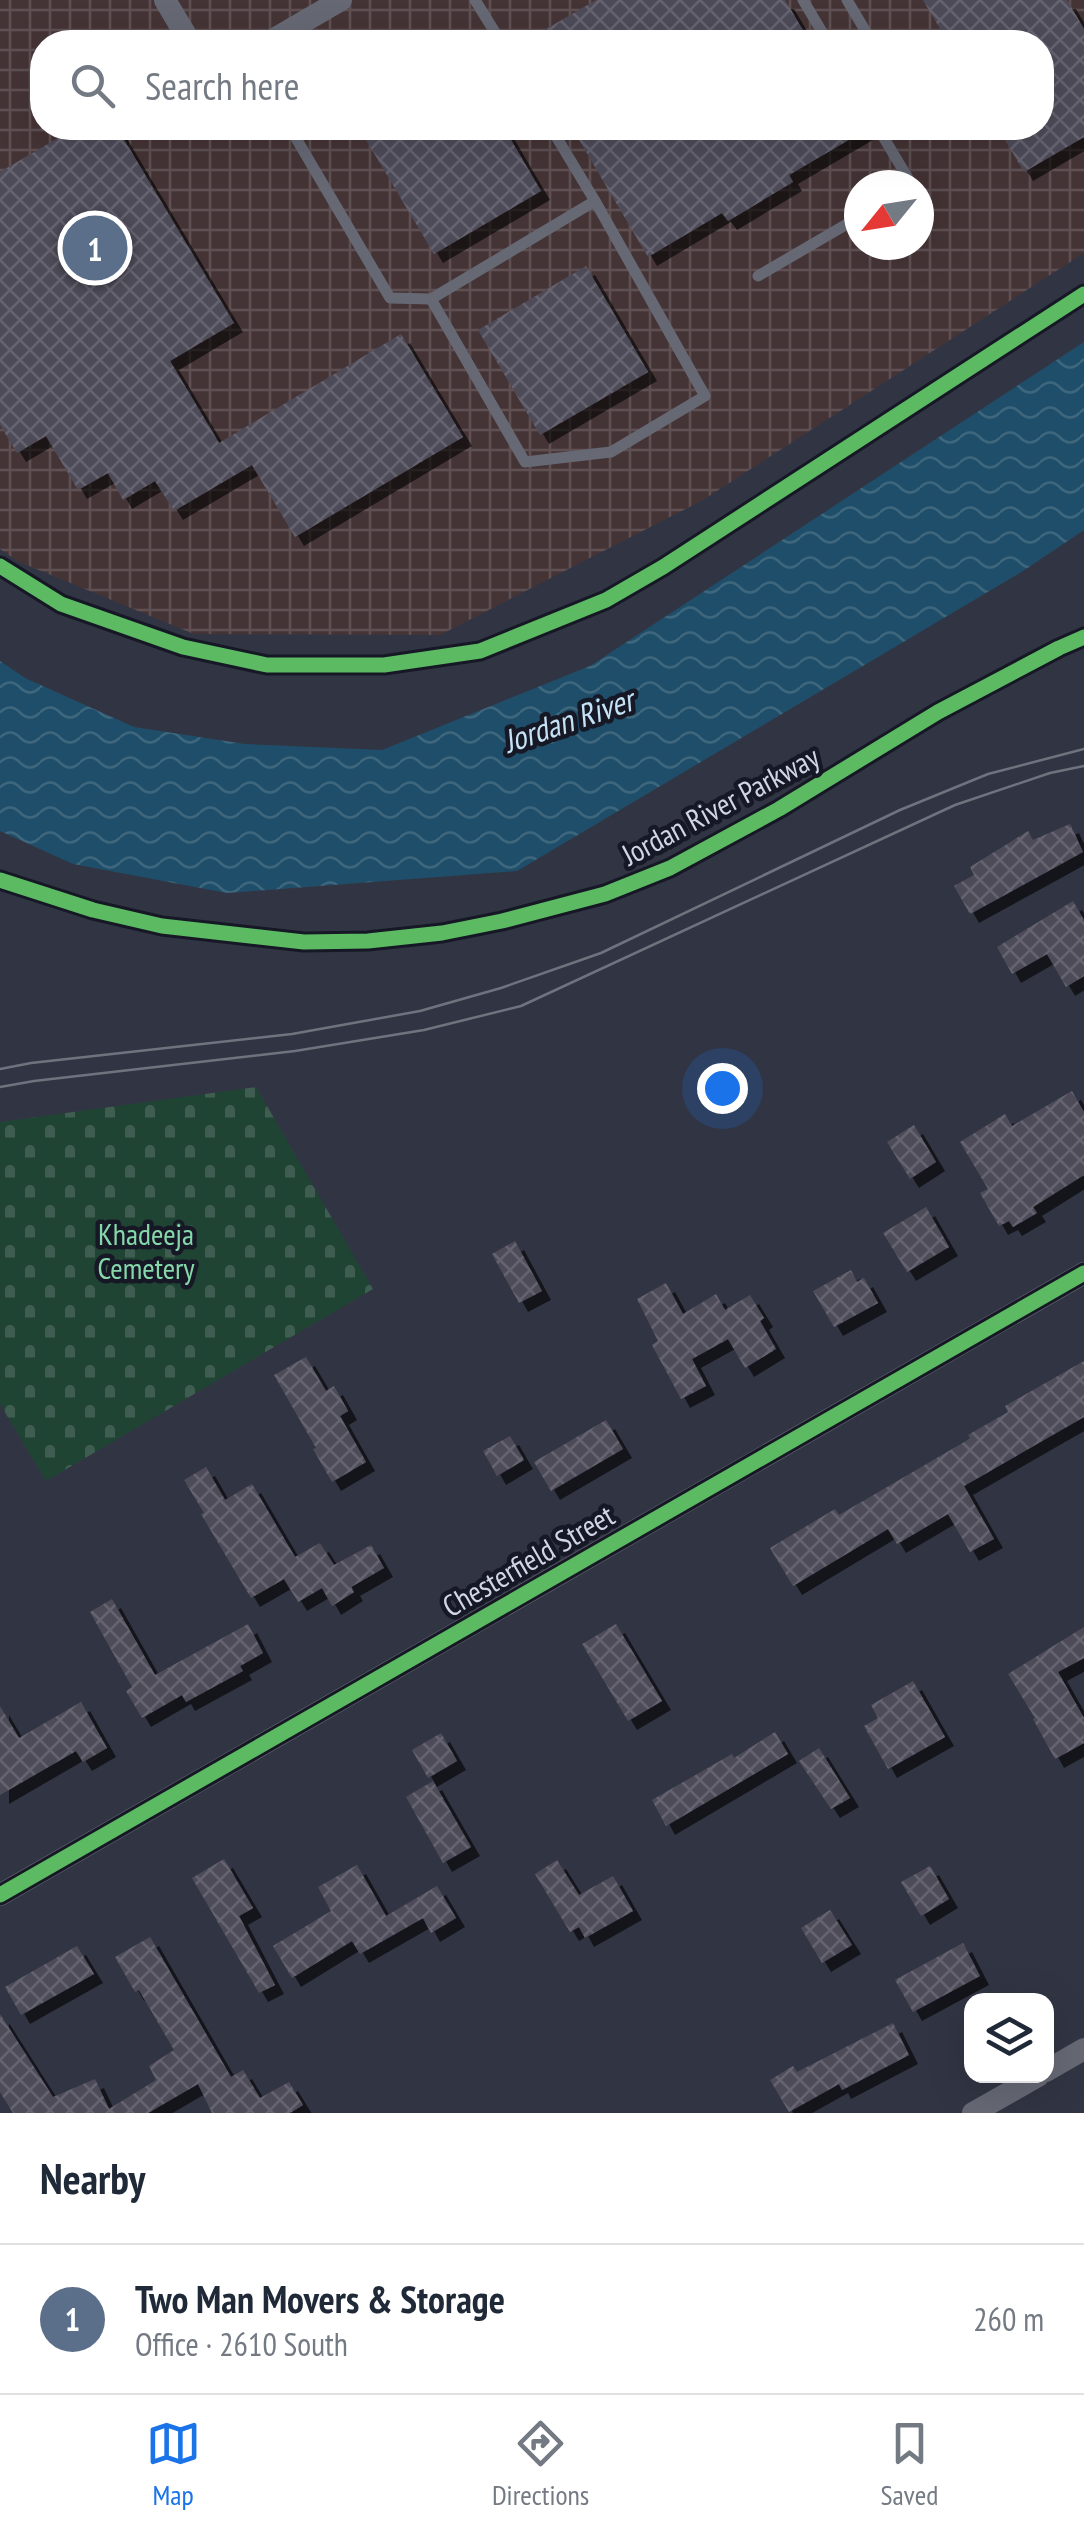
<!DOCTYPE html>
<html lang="en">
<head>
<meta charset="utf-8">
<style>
  body { margin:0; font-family:"PT Sans Narrow",sans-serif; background:#f6f6f7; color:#1f2937 }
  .controls { position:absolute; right:30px; bottom:30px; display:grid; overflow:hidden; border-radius:20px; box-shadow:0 10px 40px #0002 }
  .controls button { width:90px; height:90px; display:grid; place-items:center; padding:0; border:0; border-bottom:2px solid #e0e1e3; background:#fff; color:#1f2937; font:50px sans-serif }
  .compass { position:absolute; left:844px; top:170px; width:90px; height:90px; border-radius:50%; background:#fff; box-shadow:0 10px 40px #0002; rotate:240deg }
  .you { position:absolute; left:722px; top:1088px; width:35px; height:35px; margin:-25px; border:8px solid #fff; border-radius:50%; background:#1a73e8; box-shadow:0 0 0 15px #1a73e833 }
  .badge { display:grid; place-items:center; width:65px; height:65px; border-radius:50%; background:#1a73e8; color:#fff; font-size:32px; font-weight:700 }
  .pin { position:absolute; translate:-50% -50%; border:5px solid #fff; box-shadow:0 2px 10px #0006 }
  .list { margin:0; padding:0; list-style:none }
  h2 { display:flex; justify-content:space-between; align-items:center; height:130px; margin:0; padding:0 40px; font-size:42px }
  h2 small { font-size:32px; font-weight:400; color:#747a83 }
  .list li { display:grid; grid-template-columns:65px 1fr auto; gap:30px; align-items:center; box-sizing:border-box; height:150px; padding:0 40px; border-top:2px solid #e0e1e3 }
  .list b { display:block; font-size:38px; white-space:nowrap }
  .list p { margin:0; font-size:32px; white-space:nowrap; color:#747a83 }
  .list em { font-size:32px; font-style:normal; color:#747a83 }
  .icon { flex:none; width:55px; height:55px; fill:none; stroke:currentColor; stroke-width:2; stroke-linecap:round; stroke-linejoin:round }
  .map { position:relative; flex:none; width:1084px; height:2113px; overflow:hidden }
  .search { position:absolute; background:#fff; box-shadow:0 10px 40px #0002; left:30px; right:30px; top:30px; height:110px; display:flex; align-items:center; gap:25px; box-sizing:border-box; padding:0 35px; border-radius:40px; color:#747a83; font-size:38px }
  .sheet { height:280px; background:#fff }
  nav { display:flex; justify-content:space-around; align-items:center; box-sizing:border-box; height:140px; border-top:2px solid #e0e1e3; background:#fff; font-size:28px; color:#747a83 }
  nav a { display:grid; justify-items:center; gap:5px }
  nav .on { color:#1a73e8 }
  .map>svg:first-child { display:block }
  .industrial { fill:url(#industrial-grid); fill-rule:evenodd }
  .cemetery { fill:url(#cemetery-stones) }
  .water { fill:url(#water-waves) }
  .building { fill:url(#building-cross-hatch); filter:url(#shadow) }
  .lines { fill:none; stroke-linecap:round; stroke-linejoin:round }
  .lane { stroke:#666974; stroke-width:11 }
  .street { stroke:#666974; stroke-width:22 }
  .tram { stroke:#70737e; stroke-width:2.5 }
  .cycleway-casing { stroke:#161925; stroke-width:21 }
  .cycleway { stroke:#5cba63; stroke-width:15 }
  .labels { text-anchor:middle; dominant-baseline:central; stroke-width:9; stroke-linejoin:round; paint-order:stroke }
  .street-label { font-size:30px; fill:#d0d6e7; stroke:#161925 }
  .park-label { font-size:30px; fill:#86d8ab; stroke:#161925 }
  .water-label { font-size:32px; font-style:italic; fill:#c5e2f6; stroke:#161925 }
</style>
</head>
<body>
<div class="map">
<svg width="1084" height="2113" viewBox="0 0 1084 2113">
  <defs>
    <pattern id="industrial-grid" width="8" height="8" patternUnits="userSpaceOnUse" patternTransform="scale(2.5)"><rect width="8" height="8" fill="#453436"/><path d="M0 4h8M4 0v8" fill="none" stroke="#5f5153"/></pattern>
    <pattern id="cemetery-stones" width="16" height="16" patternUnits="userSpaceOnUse" patternTransform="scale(2.5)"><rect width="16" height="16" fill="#204433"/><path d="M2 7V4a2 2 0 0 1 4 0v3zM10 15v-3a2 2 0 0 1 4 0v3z" fill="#3f5e51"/></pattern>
    <pattern id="water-waves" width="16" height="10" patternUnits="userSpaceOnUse" patternTransform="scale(2.5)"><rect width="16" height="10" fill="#1e4e69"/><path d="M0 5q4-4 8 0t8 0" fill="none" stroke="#3e677e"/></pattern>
    <pattern id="building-cross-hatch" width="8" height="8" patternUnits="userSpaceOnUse" patternTransform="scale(2.5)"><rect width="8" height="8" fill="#4e4b59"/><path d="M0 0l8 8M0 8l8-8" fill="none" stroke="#666471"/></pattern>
    <filter id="shadow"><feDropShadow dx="9" dy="9" stdDeviation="0" flood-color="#0009"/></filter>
  </defs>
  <rect width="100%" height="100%" fill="#313543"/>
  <path class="industrial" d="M0 0H1084V253L703 500 440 635 194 634 17 561 0 549ZM42 42H1042V128H42ZM859 185H919V245H859Z"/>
  <polygon class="cemetery" points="256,1087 373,1289 46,1481 0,1404 0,1122"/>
  <polygon class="water" points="1084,342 1084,530 1023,571 517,871 227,893 73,864 0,831 0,661 25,678 134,727 245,744 382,750 590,666"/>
  <g class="building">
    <polygon points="596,0 785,0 810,42 524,42"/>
    <polygon points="923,0 1067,0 1084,29 1084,137 1024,172 998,128 1042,128 1042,42 948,42"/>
    <polygon points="75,128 117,128 234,323 170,361 219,443 401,334 463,437 295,537 252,465 174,511 155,481 123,500 108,473 78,490 46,436 17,453 0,425 0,172"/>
    <polygon points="359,128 504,128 541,191 434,254"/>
    <polygon points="572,128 869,128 789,175 793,182 728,221 722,213 648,257"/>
    <polygon points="586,266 648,372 540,435 478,330"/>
    <polygon points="1070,824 1083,852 970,914 954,886 974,875 970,867 1028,831 1033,840"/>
    <polygon points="1073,901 1084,920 1084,976 1066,987 1047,954 1012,974 997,947"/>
    <polygon points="1072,1091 1084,1112 1084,1175 1033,1207 1037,1213 1013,1227 1009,1221 999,1226 980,1193 988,1189 960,1142 1005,1114 1012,1126"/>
    <polygon points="914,1125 936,1162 910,1179 887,1142"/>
    <polygon points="926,1207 949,1247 907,1272 883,1233"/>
    <polygon points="515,1241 542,1291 519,1303 492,1254"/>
    <polygon points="851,1270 857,1282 864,1278 878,1303 834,1327 813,1291"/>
    <polygon points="666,1283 683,1314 716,1294 725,1310 750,1295 764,1318 760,1321 776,1349 745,1368 728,1339 692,1359 706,1386 681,1399 652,1345 658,1341 637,1299"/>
    <polygon points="306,1357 326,1391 334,1386 348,1411 340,1416 366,1462 332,1482 313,1449 316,1448 274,1375"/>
    <polygon points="1084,1361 1084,1417 964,1486 994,1539 970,1552 948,1514 897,1544 888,1529 793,1586 770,1548 835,1509 839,1515 966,1441 970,1438 968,1435 1008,1412 1005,1406"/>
    <polygon points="606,1420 623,1449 551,1491 534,1462"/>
    <polygon points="510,1436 524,1460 497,1476 483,1451"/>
    <polygon points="206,1467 225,1500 252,1484 295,1557 320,1543 334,1565 371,1545 384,1568 351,1587 354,1592 332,1606 322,1588 298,1602 284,1579 251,1598 201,1514 204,1513 184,1480"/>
    <polygon points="112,1599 155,1675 248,1624 263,1653 240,1666 243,1671 186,1702 182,1695 142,1718 126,1691 132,1687 90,1612"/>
    <polygon points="616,1624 662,1701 628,1721 582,1644"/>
    <polygon points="1084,1627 1084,1658 1058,1672 1084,1718 1084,1743 1055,1759 1033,1719 1035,1718 1008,1674"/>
    <polygon points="913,1681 945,1737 888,1769 864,1726 878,1718 871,1705"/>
    <polygon points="81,1702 107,1748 83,1762 76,1751 0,1795 0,1706 19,1738"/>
    <polygon points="775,1732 788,1754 666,1826 652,1800 732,1754 734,1758"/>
    <polygon points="441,1733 457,1761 428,1778 412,1750"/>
    <polygon points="819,1748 850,1798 831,1809 799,1761"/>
    <polygon points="433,1781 471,1847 443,1863 406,1797"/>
    <polygon points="224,1859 253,1908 239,1916 275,1985 259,1993 192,1878"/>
    <polygon points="557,1860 579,1895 613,1876 633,1911 585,1938 579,1927 570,1932 535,1874"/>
    <polygon points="357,1865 386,1916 437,1886 456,1918 431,1933 423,1918 360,1954 352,1941 292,1978 273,1946 331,1911 318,1887"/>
    <polygon points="930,1866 949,1899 921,1916 901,1882"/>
    <polygon points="830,1910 852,1945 822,1963 801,1928"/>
    <polygon points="150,1937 231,2077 243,2070 260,2098 289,2082 303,2105 290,2113 212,2113 198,2084 148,2113 13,2113 0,2092 0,2014 53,2097 95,2079 109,2109 156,2080 149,2066 174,2050 139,1990 135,1992 115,1957"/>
    <polygon points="963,1943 980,1976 913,2012 895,1980"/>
    <polygon points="77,1946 94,1974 21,2015 5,1987"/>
    <polygon points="893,2023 909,2055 842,2090 839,2084 789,2112 770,2080 793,2066 797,2072"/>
  </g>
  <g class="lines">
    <g class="lane">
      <polyline points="475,0 501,42"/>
      <polyline points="803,0 828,42"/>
      <polyline points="847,0 872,42"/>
      <polyline points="290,128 390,298 431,299 595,201 551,128"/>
      <polyline points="878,128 912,185"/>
      <polyline points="921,128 922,129"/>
      <polyline points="758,276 859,217"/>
      <polyline points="431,299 525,462 611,452 705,396 595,201"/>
    </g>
    <g class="street">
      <polyline points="165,0 190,42"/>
      <polyline points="269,42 341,0"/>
      <polyline points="0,1895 1084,1273"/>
      <polyline points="1046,2071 1084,2049"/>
      <polyline points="973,2113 1038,2076"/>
    </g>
    <g class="tram">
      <polyline points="0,1069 31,1063 292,1034 420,1011 501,988 601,953 900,810 988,774 1084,749"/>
      <polyline points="0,1087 34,1081 295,1051 424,1030 521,1006 955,805 1050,773 1084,766"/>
    </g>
    <g class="cycleway-casing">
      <g id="cycleway">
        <polyline points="0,566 61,604 183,647 267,665 384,665 480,651 606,600 663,567 1084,294"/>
        <polyline points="0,880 93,910 162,926 304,942 368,941 442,933 502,921 605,894 670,868 779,809 938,712 1059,648 1084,637"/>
        <polyline points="0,1895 1084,1273"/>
      </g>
    </g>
    <use href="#cycleway" class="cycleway"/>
  </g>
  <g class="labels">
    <g class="street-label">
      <text transform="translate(720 805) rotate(-28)">Jordan River Parkway</text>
      <text transform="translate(528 1560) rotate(-30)">Chesterfield Street</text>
    </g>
    <g class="park-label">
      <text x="146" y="1233">Khadeeja<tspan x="146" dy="34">Cemetery</tspan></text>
    </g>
    <g class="water-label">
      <text transform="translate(568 720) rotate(-19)">Jordan River</text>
    </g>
  </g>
</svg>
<div class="controls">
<button><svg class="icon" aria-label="layers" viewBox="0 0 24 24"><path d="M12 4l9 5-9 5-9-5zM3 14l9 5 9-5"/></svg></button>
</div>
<svg class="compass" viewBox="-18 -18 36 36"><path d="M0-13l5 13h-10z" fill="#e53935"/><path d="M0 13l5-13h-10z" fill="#747a83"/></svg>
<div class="you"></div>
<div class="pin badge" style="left:95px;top:248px;background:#5c6f8a">1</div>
<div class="search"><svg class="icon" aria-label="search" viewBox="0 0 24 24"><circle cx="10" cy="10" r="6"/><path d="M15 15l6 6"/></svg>Search here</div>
</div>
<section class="sheet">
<h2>Nearby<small></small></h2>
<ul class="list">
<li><span class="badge" style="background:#5c6f8a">1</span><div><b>Two Man Movers &amp; Storage</b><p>Office · 2610 South</p></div><em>260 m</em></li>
</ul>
</section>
<nav>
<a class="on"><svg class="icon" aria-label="map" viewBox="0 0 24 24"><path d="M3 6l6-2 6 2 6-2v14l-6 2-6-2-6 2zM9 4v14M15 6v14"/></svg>Map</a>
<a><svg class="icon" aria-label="directions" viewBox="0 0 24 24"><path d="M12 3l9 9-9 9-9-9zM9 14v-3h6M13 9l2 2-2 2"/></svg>Directions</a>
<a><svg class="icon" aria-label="saved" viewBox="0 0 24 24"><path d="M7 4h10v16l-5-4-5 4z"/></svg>Saved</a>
</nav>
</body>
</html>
